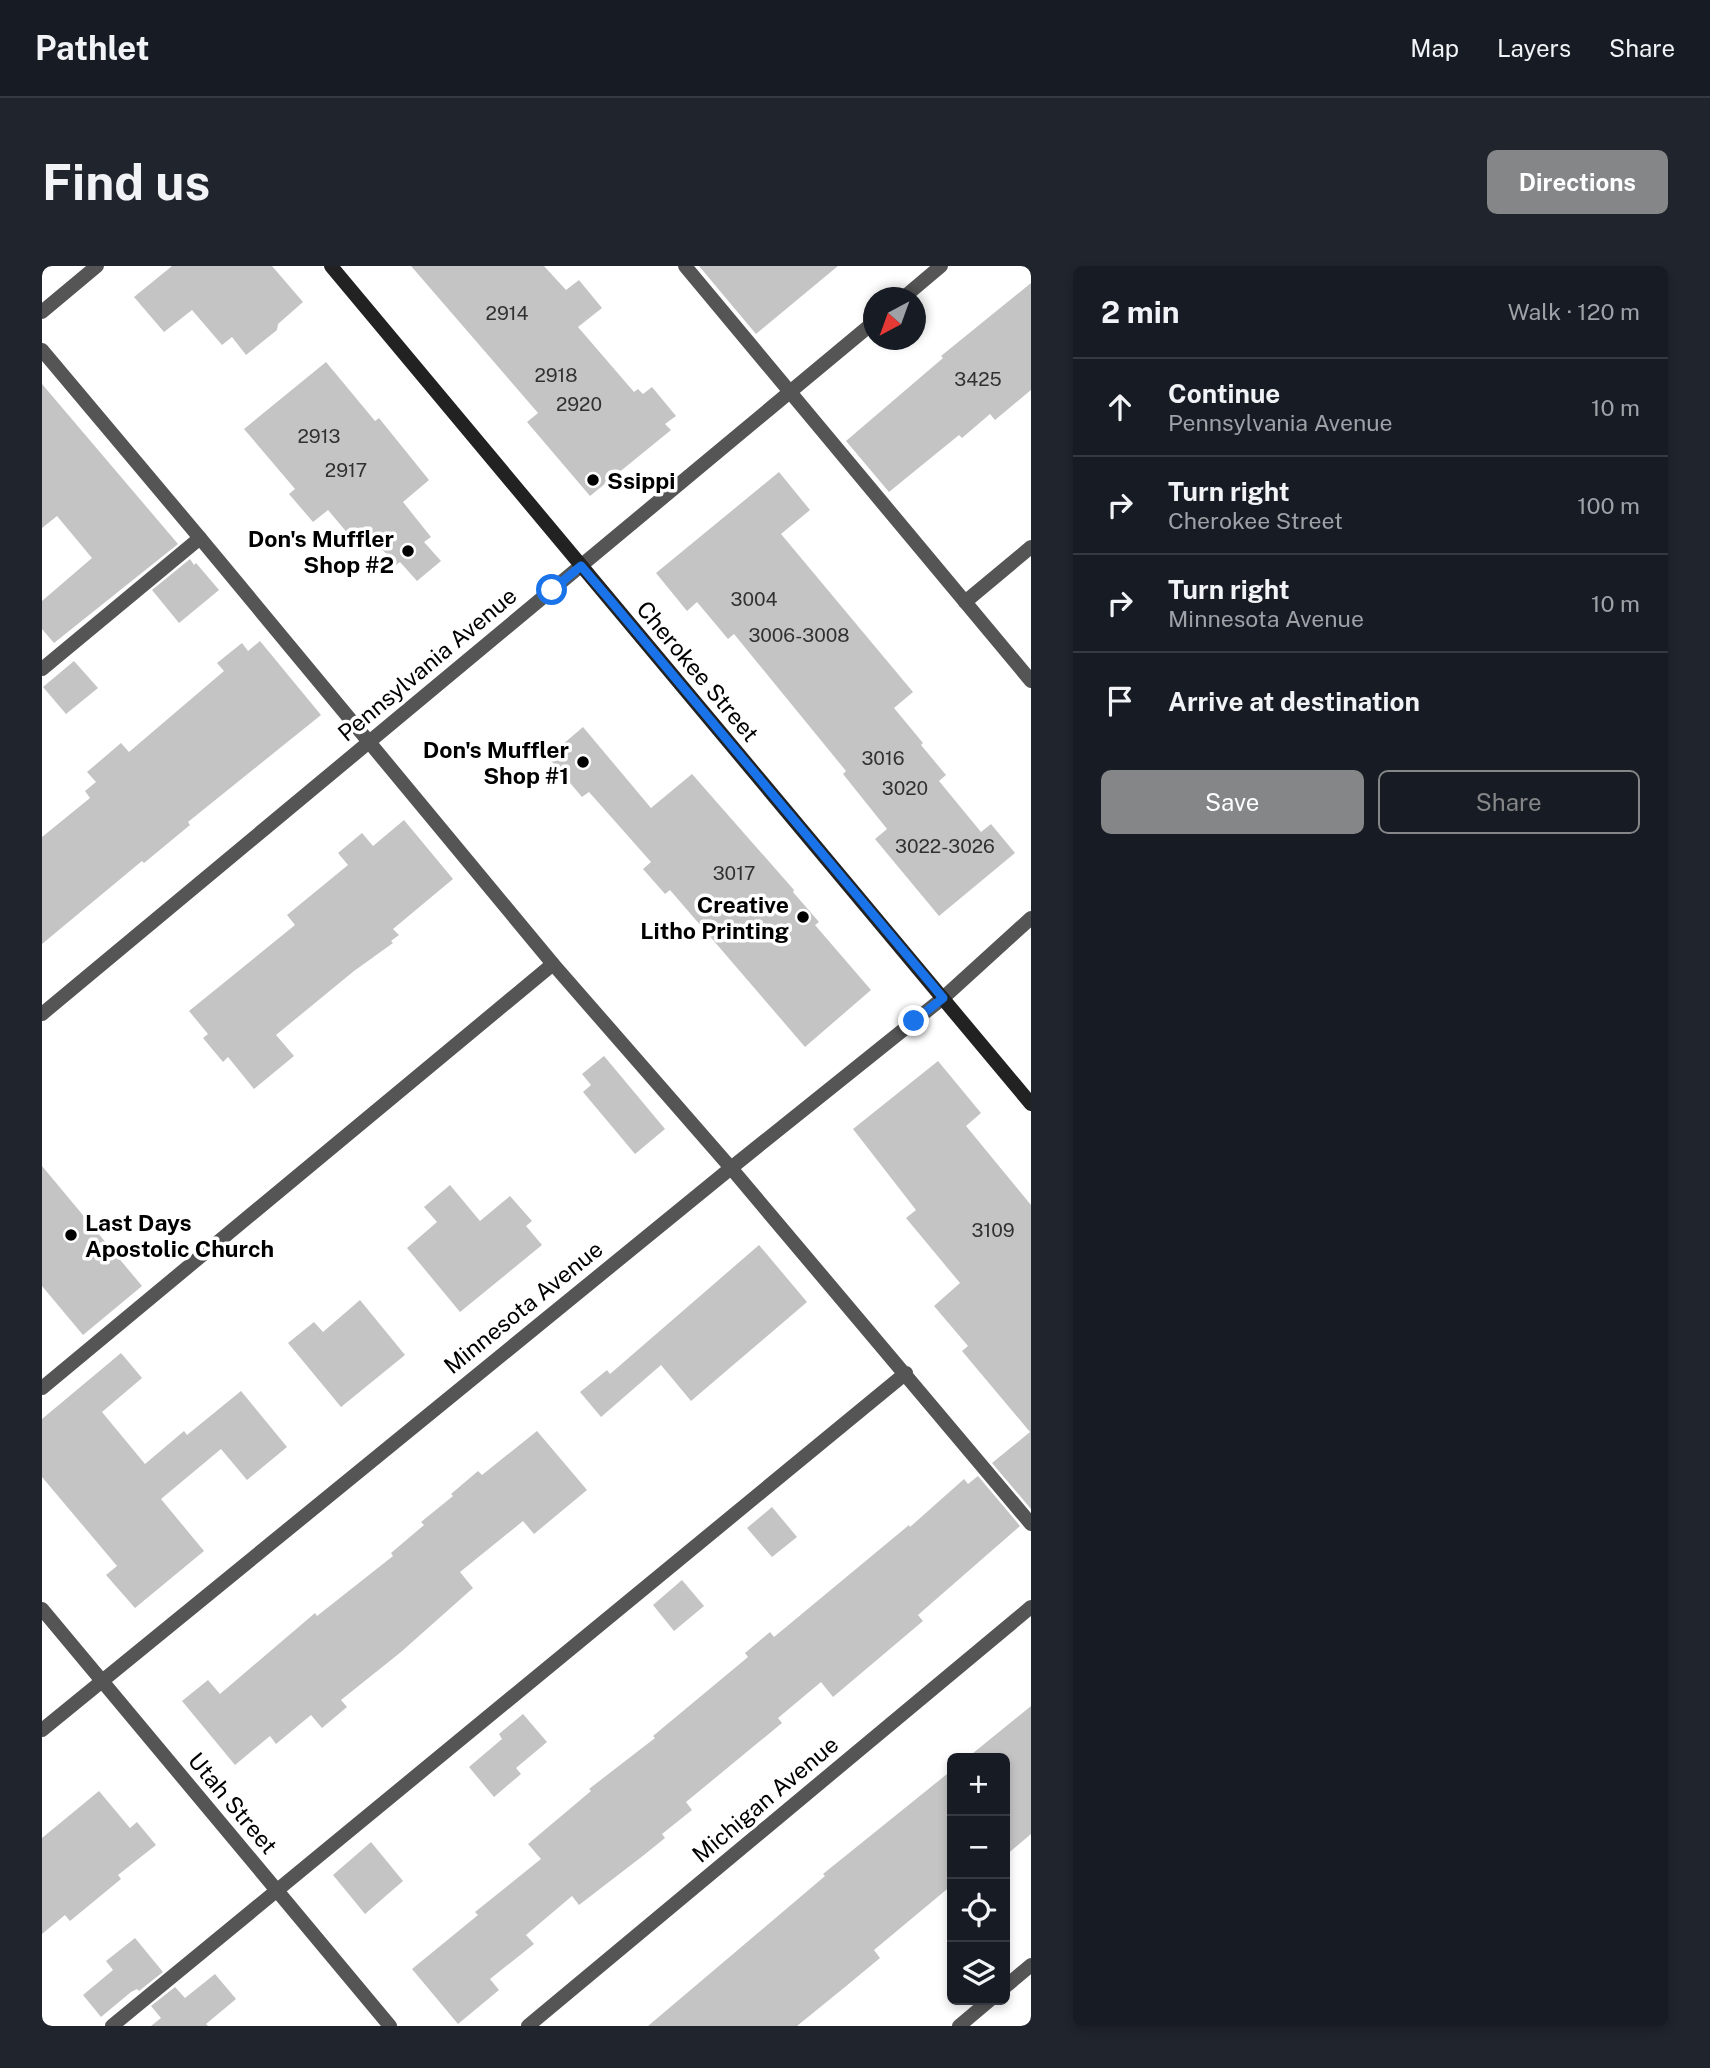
<!DOCTYPE html>
<html lang="en">
<head>
<meta charset="utf-8">
<style>
  body { margin:0; font-family:"Public Sans",sans-serif; background:#20242c; color:#f1f3f6 }
  .controls { position:absolute; right:21px; bottom:21px; display:grid; overflow:hidden; border-radius:10px; box-shadow:0 4px 10px #0003 }
  .controls button { width:63px; height:63px; display:grid; place-items:center; padding:0; border:0; border-bottom:2px solid #363941; background:#171b24; color:#f1f3f6; font:35px sans-serif }
  .compass { position:absolute; left:821px; top:21px; width:63px; height:63px; border-radius:50%; background:#171b24; box-shadow:0 4px 10px #0003; rotate:221deg }
  .stop { position:absolute; width:21px; height:21px; margin:-16px; border:5px solid #1a73e8; border-radius:50%; background:#fff }
  .stop.end { background:#1a73e8; border-color:#fff; box-shadow:0 2px 7px #0008 }
  .list { margin:0; padding:0; list-style:none }
  h2 { display:flex; justify-content:space-between; align-items:center; height:91px; margin:0; padding:0 28px; font-size:30px }
  h2 small { font-size:23px; font-weight:400; color:#9ea1a6 }
  .list li { display:grid; grid-template-columns:46px 1fr auto; gap:21px; align-items:center; box-sizing:border-box; height:98px; padding:0 28px; border-top:2px solid #363941 }
  .list b { display:block; font-size:26px; white-space:nowrap }
  .list p { margin:0; font-size:23px; white-space:nowrap; color:#9ea1a6 }
  .list em { font-size:23px; font-style:normal; color:#9ea1a6 }
  .actions { display:flex; gap:14px; padding:21px 28px }
  .actions a { flex:1; padding:16px 0; border:2px solid #858687; border-radius:10px; text-align:center; font-size:24px; color:#858687 }
  .actions .main { background:#858687; color:#fff }
  .icon { flex:none; width:38px; height:38px; fill:none; stroke:currentColor; stroke-width:2; stroke-linecap:round; stroke-linejoin:round }
  .map { position:relative; flex:none; width:989px; height:1760px; overflow:hidden; border-radius:10px }
  header { display:flex; align-items:center; gap:42px; box-sizing:border-box; height:98px; padding:0 35px; background:#171b24; border-bottom:2px solid #363941 }
  header strong { font-size:33px }
  nav { display:flex; gap:38px; margin-inline-start:auto; font-size:24px }
  .intro { display:flex; align-items:center; justify-content:space-between; box-sizing:border-box; height:168px; padding:0 42px }
  h1 { margin:0; font-size:49px }
  .button { padding:18px 32px; border-radius:10px; background:#858687; color:#fff; font-size:24px; font-weight:700 }
  main { display:flex; gap:42px; padding:0 42px }
  aside { flex:1; background:#171b24; border-radius:10px; box-shadow:0 4px 10px #0003 }
  .map>svg:first-child { display:block }
  .building { fill:#c4c4c4 }
  .lines { fill:none; stroke-linecap:round; stroke-linejoin:round }
  .lane { stroke:#555; stroke-width:14 }
  .street { stroke:#555; stroke-width:14 }
  .secondary { stroke:#222; stroke-width:14 }
  .route { stroke:#1a73e8; stroke-width:9 }
  .poi-dot { fill:#000; stroke:#fff; stroke-width:2.5 }
  .labels { text-anchor:middle; dominant-baseline:central; stroke-width:7; stroke-linejoin:round; paint-order:stroke }
  .number-label { font-size:19px; fill:#313131 }
  .poi-label { font-size:23px; font-weight:bold; fill:#000; stroke:#fff; text-anchor:end }
  .street-label { font-size:23px; fill:#000; stroke:#fff }
</style>
</head>
<body>
<header>
<strong>Pathlet</strong>
<nav><a>Map</a><a>Layers</a><a>Share</a></nav>
</header>
<div class="intro"><h1>Find us</h1><a class="button">Directions</a></div>
<main>
<div class="map">
<svg width="989" height="1760" viewBox="0 0 989 1760">
  <rect width="100%" height="100%" fill="#fff"/>
  <g class="building">
    <polygon points="130,0 230,0 261,36 236,58 235,64 204,89 190,71 180,79 150,44 122,66 92,31"/>
    <polygon points="369,0 502,0 524,24 537,14 560,42 536,61 592,126 596,123 601,128 610,121 634,150 623,158 629,164 548,230 485,156 496,147"/>
    <polygon points="657,0 796,0 714,68"/>
    <polygon points="989,17 989,124 953,154 948,148 920,172 917,169 847,226 804,175 901,92 899,90"/>
    <polygon points="284,96 333,155 337,152 387,214 361,236 389,271 382,276 399,295 375,315 358,296 354,299 325,266 313,276 286,244 271,256 247,228 253,223 202,163"/>
    <polygon points="0,118 136,278 12,377 0,363 0,335 50,292 15,250 0,262"/>
    <polygon points="737,206 768,244 739,268 871,426 852,442 881,477 879,479 904,509 897,515 939,566 949,558 973,587 897,650 833,573 845,563 801,508 804,505 692,368 686,373 655,336 645,345 614,307"/>
    <polygon points="148,293 152,299 154,297 177,324 137,357 110,324"/>
    <polygon points="218,375 279,449 146,556 148,559 102,597 100,595 0,678 0,571 48,532 43,525 54,516 45,506 79,477 87,486 182,405 175,397 200,377 206,385"/>
    <polygon points="32,395 56,422 24,448 1,421"/>
    <polygon points="541,461 609,542 650,508 752,624 751,626 777,656 773,659 829,724 763,781 628,624 623,628 601,603 609,596 547,526 540,531 506,491"/>
    <polygon points="362,554 411,613 351,663 357,669 349,675 351,677 312,705 234,769 252,790 212,823 186,791 181,796 161,772 166,768 147,745 253,659 245,649 306,599 296,587 320,567 331,580"/>
    <polygon points="562,790 623,863 593,888 541,826 549,819 540,808"/>
    <polygon points="896,795 939,847 924,860 989,939 989,1243 950,1197 988,1166 920,1085 926,1080 892,1040 918,1017 864,952 874,944 811,863"/>
    <polygon points="0,900 100,1020 41,1069 0,1020"/>
    <polygon points="408,919 438,955 468,930 490,955 484,960 500,979 418,1046 365,982 395,956 382,941"/>
    <polygon points="717,979 765,1036 649,1135 619,1099 559,1151 538,1126 565,1104 568,1108"/>
    <polygon points="318,1034 363,1089 299,1141 246,1077 272,1056 281,1066"/>
    <polygon points="79,1087 100,1112 60,1146 103,1198 142,1165 145,1169 199,1125 245,1181 205,1214 179,1183 119,1233 162,1285 93,1342 64,1309 75,1300 0,1211 0,1153"/>
    <polygon points="495,1165 545,1224 492,1268 481,1255 418,1306 431,1322 359,1386 299,1434 305,1441 280,1462 269,1449 234,1478 228,1470 193,1499 140,1435 166,1414 178,1428 273,1347 275,1350 351,1290 349,1287 382,1259 379,1256 411,1230 409,1228 436,1205 440,1209"/>
    <polygon points="936,1210 978,1260 876,1349 881,1355 791,1431 779,1416 736,1452 740,1457 644,1536 650,1544 620,1568 623,1572 602,1589 537,1639 530,1630 484,1669 492,1678 448,1713 457,1724 416,1758 370,1703 436,1649 433,1646 499,1593 486,1578 549,1525 547,1523 613,1472 611,1470 706,1391 703,1387 728,1366 732,1371 867,1259 868,1261 922,1213 926,1218"/>
    <polygon points="730,1241 755,1271 730,1291 705,1262"/>
    <polygon points="640,1314 662,1340 632,1365 611,1339"/>
    <polygon points="989,1440 989,1568 963,1590 963,1492 925,1492"/>
    <polygon points="481,1448 505,1476 474,1502 479,1508 452,1531 427,1501 460,1473 457,1468"/>
    <polygon points="910,1504 910,1619 832,1684 838,1692 803,1721 755,1760 606,1760 783,1610 781,1608"/>
    <polygon points="57,1525 88,1562 95,1556 114,1579 76,1609 79,1613 28,1655 23,1649 0,1668 0,1572"/>
    <polygon points="329,1576 361,1615 323,1648 291,1609"/>
    <polygon points="93,1672 121,1706 97,1725 95,1723 89,1726 59,1751 41,1729 71,1704 64,1695"/>
    <polygon points="173,1708 194,1733 164,1758 166,1760 109,1760 119,1752 109,1740 133,1721 143,1732"/>
  </g>
  <g class="lines">
    <g class="lane">
      <polyline points="643,0 989,415"/>
      <polyline points="0,84 158,272 511,698 689,902 989,1258"/>
      <polyline points="923,336 989,281"/>
      <polyline points="0,403 158,272"/>
      <polyline points="0,1122 511,698"/>
      <polyline points="963,1721 989,1699"/>
      <polyline points="70,1760 864,1107"/>
      <polyline points="917,1760 948,1734"/>
    </g>
    <g class="street">
      <polyline points="861,32 899,0"/>
      <polyline points="0,46 55,0"/>
      <polyline points="0,748 832,56"/>
      <polyline points="0,1343 348,1760"/>
      <polyline points="0,1464 689,902 901,732 989,652"/>
      <polyline points="486,1760 989,1341"/>
    </g>
    <polyline class="secondary" points="289,0 989,838"/>
  </g>
  <g class="lines">
    <polyline class="route" points="510,324 539,300 568,334 901,732 872,755"/>
  </g>
  <g class="poi-dot">
    <circle cx="551" cy="214" r="7"/>
    <circle cx="366" cy="285" r="7"/>
    <circle cx="541" cy="496" r="7"/>
    <circle cx="761" cy="651" r="7"/>
    <circle cx="29" cy="969" r="7"/>
  </g>
  <g class="labels">
    <g class="number-label">
      <text x="465" y="47">2914</text>
      <text x="514" y="109">2918</text>
      <text x="936" y="113">3425</text>
      <text x="537" y="138">2920</text>
      <text x="277" y="170">2913</text>
      <text x="304" y="204">2917</text>
      <text x="712" y="333">3004</text>
      <text x="757" y="369">3006-3008</text>
      <text x="841" y="492">3016</text>
      <text x="863" y="522">3020</text>
      <text x="903" y="580">3022-3026</text>
      <text x="692" y="607">3017</text>
      <text x="951" y="964">3109</text>
    </g>
    <g class="poi-label">
      <text x="565" y="214" text-anchor="start">Ssippi</text>
      <text x="352" y="272">Don's Muffler<tspan x="352" dy="26">Shop #2</tspan></text>
      <text x="527" y="483">Don's Muffler<tspan x="527" dy="26">Shop #1</tspan></text>
      <text x="747" y="638">Creative<tspan x="747" dy="26">Litho Printing</tspan></text>
      <text x="43" y="956" text-anchor="start">Last Days<tspan x="43" dy="26">Apostolic Church</tspan></text>
    </g>
    <g class="street-label">
      <text transform="translate(385 398) rotate(-40)">Pennsylvania Avenue</text>
      <text transform="translate(656 405) rotate(50)">Cherokee Street</text>
      <text transform="translate(481 1041) rotate(-39)">Minnesota Avenue</text>
      <text transform="translate(723 1533) rotate(-40)">Michigan Avenue</text>
      <text transform="translate(191 1537) rotate(50)">Utah Street</text>
    </g>
  </g>
</svg>
<div class="controls">
<button>+</button>
<button>−</button>
<button><svg class="icon" aria-label="locate" viewBox="0 0 24 24"><circle cx="12" cy="12" r="6"/><path d="M12 2v4M12 18v4M2 12h4M18 12h4"/></svg></button>
<button><svg class="icon" aria-label="layers" viewBox="0 0 24 24"><path d="M12 4l9 5-9 5-9-5zM3 14l9 5 9-5"/></svg></button>
</div>
<svg class="compass" viewBox="-18 -18 36 36"><path d="M0-13l5 13h-10z" fill="#e53935"/><path d="M0 13l5-13h-10z" fill="#9ea1a6"/></svg>
<div class="stop" style="left:510px;top:324px"></div>
<div class="stop end" style="left:872px;top:755px"></div>
</div>
<aside>
<h2>2 min<small>Walk · 120 m</small></h2>
<ul class="list">
<li><svg class="icon" aria-label="ahead" viewBox="0 0 24 24"><path d="M12 20V5M6 11l6-6 6 6"/></svg><div><b>Continue</b><p>Pennsylvania Avenue</p></div><em>10 m</em></li>
<li><svg class="icon" aria-label="right" viewBox="0 0 24 24"><path d="M7 20v-9h11M14 6l5 5-5 5"/></svg><div><b>Turn right</b><p>Cherokee Street</p></div><em>100 m</em></li>
<li><svg class="icon" aria-label="right" viewBox="0 0 24 24"><path d="M7 20v-9h11M14 6l5 5-5 5"/></svg><div><b>Turn right</b><p>Minnesota Avenue</p></div><em>10 m</em></li>
<li><svg class="icon" aria-label="arrive" viewBox="0 0 24 24"><path d="M6 21V4h12l-3 4 3 4H6"/></svg><div><b>Arrive at destination</b></div></li>
</ul>
<div class="actions"><a class="main">Save</a><a>Share</a></div>
</aside>
</main>
</body>
</html>
